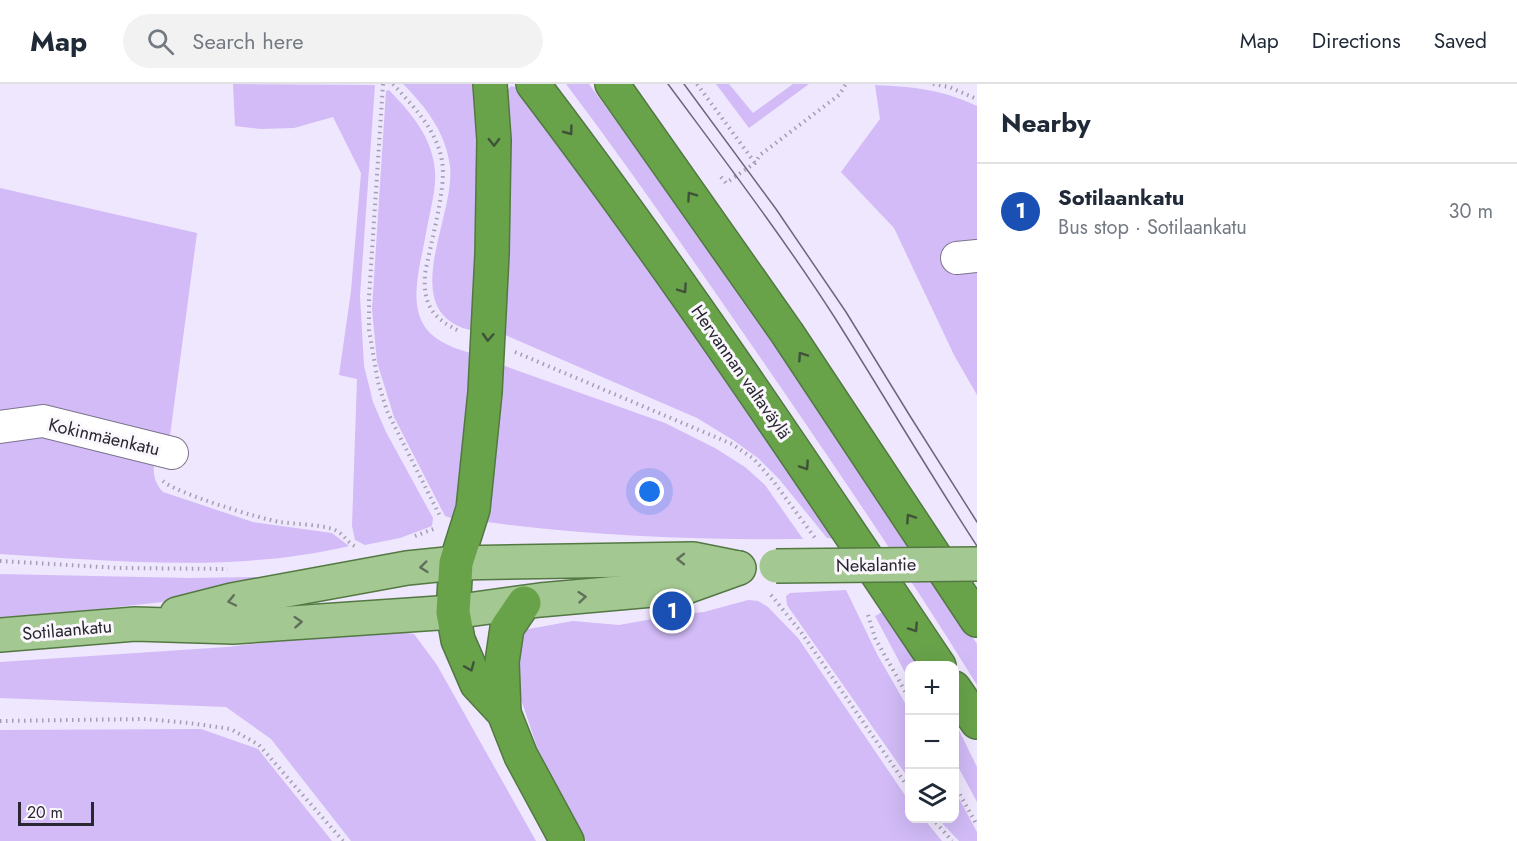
<!DOCTYPE html>
<html lang="en">
<head>
<meta charset="utf-8">
<style>
  body { margin:0; font-family:Jost,sans-serif; background:#f2f2f3; color:#1f2937 }
  .controls { position:absolute; right:18px; bottom:18px; display:grid; overflow:hidden; border-radius:12px; box-shadow:0 6px 24px #0002 }
  .controls button { width:54px; height:54px; display:grid; place-items:center; padding:0; border:0; border-bottom:2px solid #e0e1e3; background:#fff; color:#1f2937; font:30px sans-serif }
  .scale { position:absolute; left:18px; bottom:15px; width:76px; box-sizing:border-box; padding-left:6px; border:3px solid #2b2732; border-top:0; font-size:16px; line-height:21px; white-space:nowrap; color:#2b2732; -webkit-text-stroke:4px #faf7fd; paint-order:stroke }
  .you { position:absolute; left:650px; top:408px; width:21px; height:21px; margin:-15px; border:4px solid #fff; border-radius:50%; background:#1a73e8; box-shadow:0 0 0 9px #1a73e833 }
  .badge { display:grid; place-items:center; width:39px; height:39px; border-radius:50%; background:#4d8a29; color:#fff; font-size:20px; font-weight:700 }
  .pin { position:absolute; translate:-50% -50%; border:3px solid #fff; box-shadow:0 2px 6px #0006 }
  .list { margin:0; padding:0; list-style:none }
  h2 { display:flex; justify-content:space-between; align-items:center; height:78px; margin:0; padding:0 24px; font-size:26px }
  h2 small { font-size:20px; font-weight:400; color:#747a83 }
  .list li { display:grid; grid-template-columns:39px 1fr auto; gap:18px; align-items:center; box-sizing:border-box; height:96px; padding:0 24px; border-top:2px solid #e0e1e3 }
  .list b { display:block; font-size:22px; white-space:nowrap }
  .list p { margin:0; font-size:20px; white-space:nowrap; color:#747a83 }
  .list em { font-size:20px; font-style:normal; color:#747a83 }
  .icon { flex:none; width:33px; height:33px; fill:none; stroke:currentColor; stroke-width:2; stroke-linecap:round; stroke-linejoin:round }
  .map { position:relative; flex:none; width:977px; height:757px; overflow:hidden }
  header { display:flex; align-items:center; gap:36px; box-sizing:border-box; height:84px; padding:0 30px; background:#fff; border-bottom:2px solid #e0e1e3 }
  header strong { font-size:28px }
  nav { display:flex; gap:33px; margin-inline-start:auto; font-size:21px }
  .search { width:420px; height:54px; background:#f2f2f3; display:flex; align-items:center; gap:15px; box-sizing:border-box; padding:0 21px; border-radius:33px; color:#747a83; font-size:22px }
  main { display:flex }
  aside { flex:1; background:#fff }
  .map>svg:first-child { display:block }
  .green { fill:#d2bbf7 }
  .lines { fill:none; stroke-linecap:round; stroke-linejoin:round }
  .minor-casing { stroke:#7c738d; stroke-width:34 }
  .major-casing { stroke:#537842; stroke-width:36 }
  .highway-casing { stroke:#537842; stroke-width:36 }
  .path { stroke:#a49eb0; stroke-width:4; stroke-dasharray:1.5 4.5; stroke-linecap:butt }
  .minor { stroke:#fff; stroke-width:32 }
  .major { stroke:#a4c892; stroke-width:33 }
  .highway { stroke:#68a34a; stroke-width:33 }
  .tram { stroke:#6c6776; stroke-width:1.5 }
  .major-bridge-casing { stroke:#537842; stroke-width:36; stroke-linecap:butt }
  .major-bridge { stroke:#a4c892; stroke-width:33 }
  .oneway { stroke:#40523a }
  .oneway2 { stroke:#616f5d }
  .labels { text-anchor:middle; dominant-baseline:central; stroke-width:6; stroke-linejoin:round; paint-order:stroke }
  .street-label { font-size:18px; fill:#2b2732; stroke:#faf7fd }
</style>
</head>
<body>
<header>
<strong>Map</strong>
<div class="search"><svg class="icon" aria-label="search" viewBox="0 0 24 24"><circle cx="10" cy="10" r="6"/><path d="M15 15l6 6"/></svg>Search here</div>
<nav><a>Map</a><a>Directions</a><a>Saved</a></nav>
</header>
<main>
<div class="map">
<svg width="977" height="757" viewBox="0 0 977 757">
  <rect width="100%" height="100%" fill="#efe7fe"/>
  <g class="green">
    <polygon points="233,0 375,1 360,212 364,282 373,318 386,348 433,434 432,442 400,454 365,461 355,456 352,442 357,295 339,291 351,207 361,89 333,33 294,44 261,45 235,42"/>
    <path d="M403 0H476L479 7 474 247C393 230 456 134 450 82 446 49 426 23 403 0Z"/>
    <path d="M566 0H589L689 136 774 256 977 560V601C906 486 830 375 753 263 692 175 631 86 566 0Z"/>
    <polygon points="716,0 729,0 753,29 793,0 809,0 749,44"/>
    <path d="M875 1C915 3 940 5 977 22V311L954 271 894 144 841 88 880 35Z"/>
    <polygon points="511,2 515,3 726,294 837,455 827,454 779,395 758,374 733,356 697,334 503,250 505,9"/>
    <path d="M389 6C409 27 429 49 434 79 437 94 434 110 431 124 427 142 424 161 420 179 410 232 419 256 474 270L461 408 454 435 445 432 394 333 377 278 372 225 386 7Z"/>
    <polygon points="0,104 197,149 169,359 0,333"/>
    <path d="M502 281 665 339 715 364 745 383 765 401 803 455C697 456 585 452 480 437Z"/>
    <path d="M39 347 155 375C152 388 154 398 163 408L253 438 332 449 349 462C236 489 115 477 0 470V350Z"/>
    <polygon points="0,490 190,494 256,493 259,494 260,499 172,517 61,529 0,533"/>
    <polygon points="846,506 877,570 909,626 909,695 787,521 786,512 790,509"/>
    <polygon points="748,516 758,517 768,523 798,554 909,717 910,734 924,735 942,757 586,757 538,666 518,606 515,572 523,546 573,537 619,541 663,533 666,540 686,536 685,530 704,528"/>
    <polygon points="886,526 921,581 910,582 909,596 875,532"/>
    <polygon points="379,545 414,550 437,581 536,757 351,757 271,655 226,623 0,614 0,578 227,563"/>
    <polygon points="954,636 977,683 977,718 955,677"/>
    <polygon points="201,645 258,665 332,757 0,757 0,646"/>
    <polygon points="955,707 977,748 977,757 959,757 938,735 954,734"/>
  </g>
  <g class="lines">
    <g class="minor-casing">
      <g id="minor">
        <polyline points="957,174 977,172"/>
        <polyline points="0,343 43,337 172,369"/>
      </g>
    </g>
    <g class="major-casing">
      <g id="major">
        <polyline points="177,530 232,516 407,484 456,479 693,475 738,484"/>
        <polyline points="0,551 135,540 233,543 453,528 540,516 686,503 739,484"/>
      </g>
    </g>
    <g class="highway-casing">
      <g id="highway">
        <polyline points="490,0 494,56 492,170 485,308 473,425 456,479 453,528 458,556 477,600 504,629 521,672 567,757"/>
        <path d="M533 0C676 188 807 385 939 582"/>
        <polyline points="612,0 787,249 977,536"/>
        <polyline points="954,604 977,638"/>
        <polyline points="504,629 502,578 507,544 524,519"/>
      </g>
    </g>
    <g class="path">
      <polyline points="383,0 369,213 369,246 378,298 387,327 441,434"/>
      <path d="M393 0C413 22 437 46 442 77 447 103 430 161 425 190 423 221 432 234 461 248"/>
      <polyline points="697,0 755,79"/>
      <polyline points="933,0 949,3 977,15"/>
      <polyline points="721,93 726,99 755,79 760,71 839,11 846,0"/>
      <polyline points="515,268 732,360 754,375 774,398 815,454"/>
      <path d="M163 397C175 409 261 435 280 438 294 440 325 441 335 446 344 450 348 460 357 463"/>
      <polyline points="415,452 436,444"/>
      <polyline points="0,477 119,484 228,485"/>
      <polyline points="771,511 801,548 910,706"/>
      <polyline points="868,531 875,554 910,616"/>
      <polyline points="0,637 146,635 189,639 231,645 259,661 343,757"/>
      <polyline points="954,700 977,741"/>
      <polyline points="932,734 952,757"/>
    </g>
    <use href="#minor" class="minor"/>
    <use href="#major" class="major"/>
    <use href="#highway" class="highway"/>
    <g class="tram">
      <path d="M668 0C725 77 783 153 835 234 883 310 928 387 977 462"/>
      <polyline points="684,0 776,125 846,228 910,332 977,438"/>
    </g>
    <g class="major-bridge-casing">
      <polyline id="major-bridge" points="776,482 977,480"/>
    </g>
    <use href="#major-bridge" class="major-bridge"/>
  </g>
  <defs><path id="oneway-chevron" d="M-2-3.5L2.5 0L-2 3.5" fill="none" stroke-width="1.6" stroke-linecap="round" stroke-linejoin="round" transform="scale(1.5)"/></defs>
  <g class="oneway">
    <use href="#oneway-chevron" transform="translate(569 47) rotate(53)"/>
    <use href="#oneway-chevron" transform="translate(494 58) rotate(89)"/>
    <use href="#oneway-chevron" transform="translate(691 112) rotate(-125)"/>
    <use href="#oneway-chevron" transform="translate(683 205) rotate(55)"/>
    <use href="#oneway-chevron" transform="translate(488 253) rotate(93)"/>
    <use href="#oneway-chevron" transform="translate(802 272) rotate(-124)"/>
    <use href="#oneway-chevron" transform="translate(805 382) rotate(56)"/>
    <use href="#oneway-chevron" transform="translate(910 434) rotate(-124)"/>
    <use href="#oneway-chevron" transform="translate(914 544) rotate(56)"/>
    <use href="#oneway-chevron" transform="translate(470 583) rotate(67)"/>
  </g>
  <g class="oneway2">
    <use href="#oneway-chevron" transform="translate(681 475) rotate(180)"/>
    <use href="#oneway-chevron" transform="translate(424 483) rotate(174)"/>
    <use href="#oneway-chevron" transform="translate(582 513) rotate(-5)"/>
    <use href="#oneway-chevron" transform="translate(232 517) rotate(168)"/>
    <use href="#oneway-chevron" transform="translate(298 538) rotate(-4)"/>
  </g>
  <g class="labels">
    <g class="street-label">
      <text transform="translate(741 288) rotate(55)">Hervannan valtaväylä</text>
      <text transform="translate(104 353) rotate(13)">Kokinmäenkatu</text>
      <text transform="translate(876 481) rotate(-1)">Nekalantie</text>
      <text transform="translate(67 546) rotate(-5)">Sotilaankatu</text>
    </g>
  </g>
</svg>
<div class="controls">
<button>+</button>
<button>−</button>
<button><svg class="icon" aria-label="layers" viewBox="0 0 24 24"><path d="M12 4l9 5-9 5-9-5zM3 14l9 5 9-5"/></svg></button>
</div>
<div class="scale">20 m</div>
<div class="you"></div>
<div class="pin badge" style="left:672px;top:527px;background:#1a4fb4">1</div>
</div>
<aside>
<h2>Nearby<small></small></h2>
<ul class="list">
<li><span class="badge" style="background:#1a4fb4">1</span><div><b>Sotilaankatu</b><p>Bus stop · Sotilaankatu</p></div><em>30 m</em></li>
</ul>
</aside>
</main>
</body>
</html>
